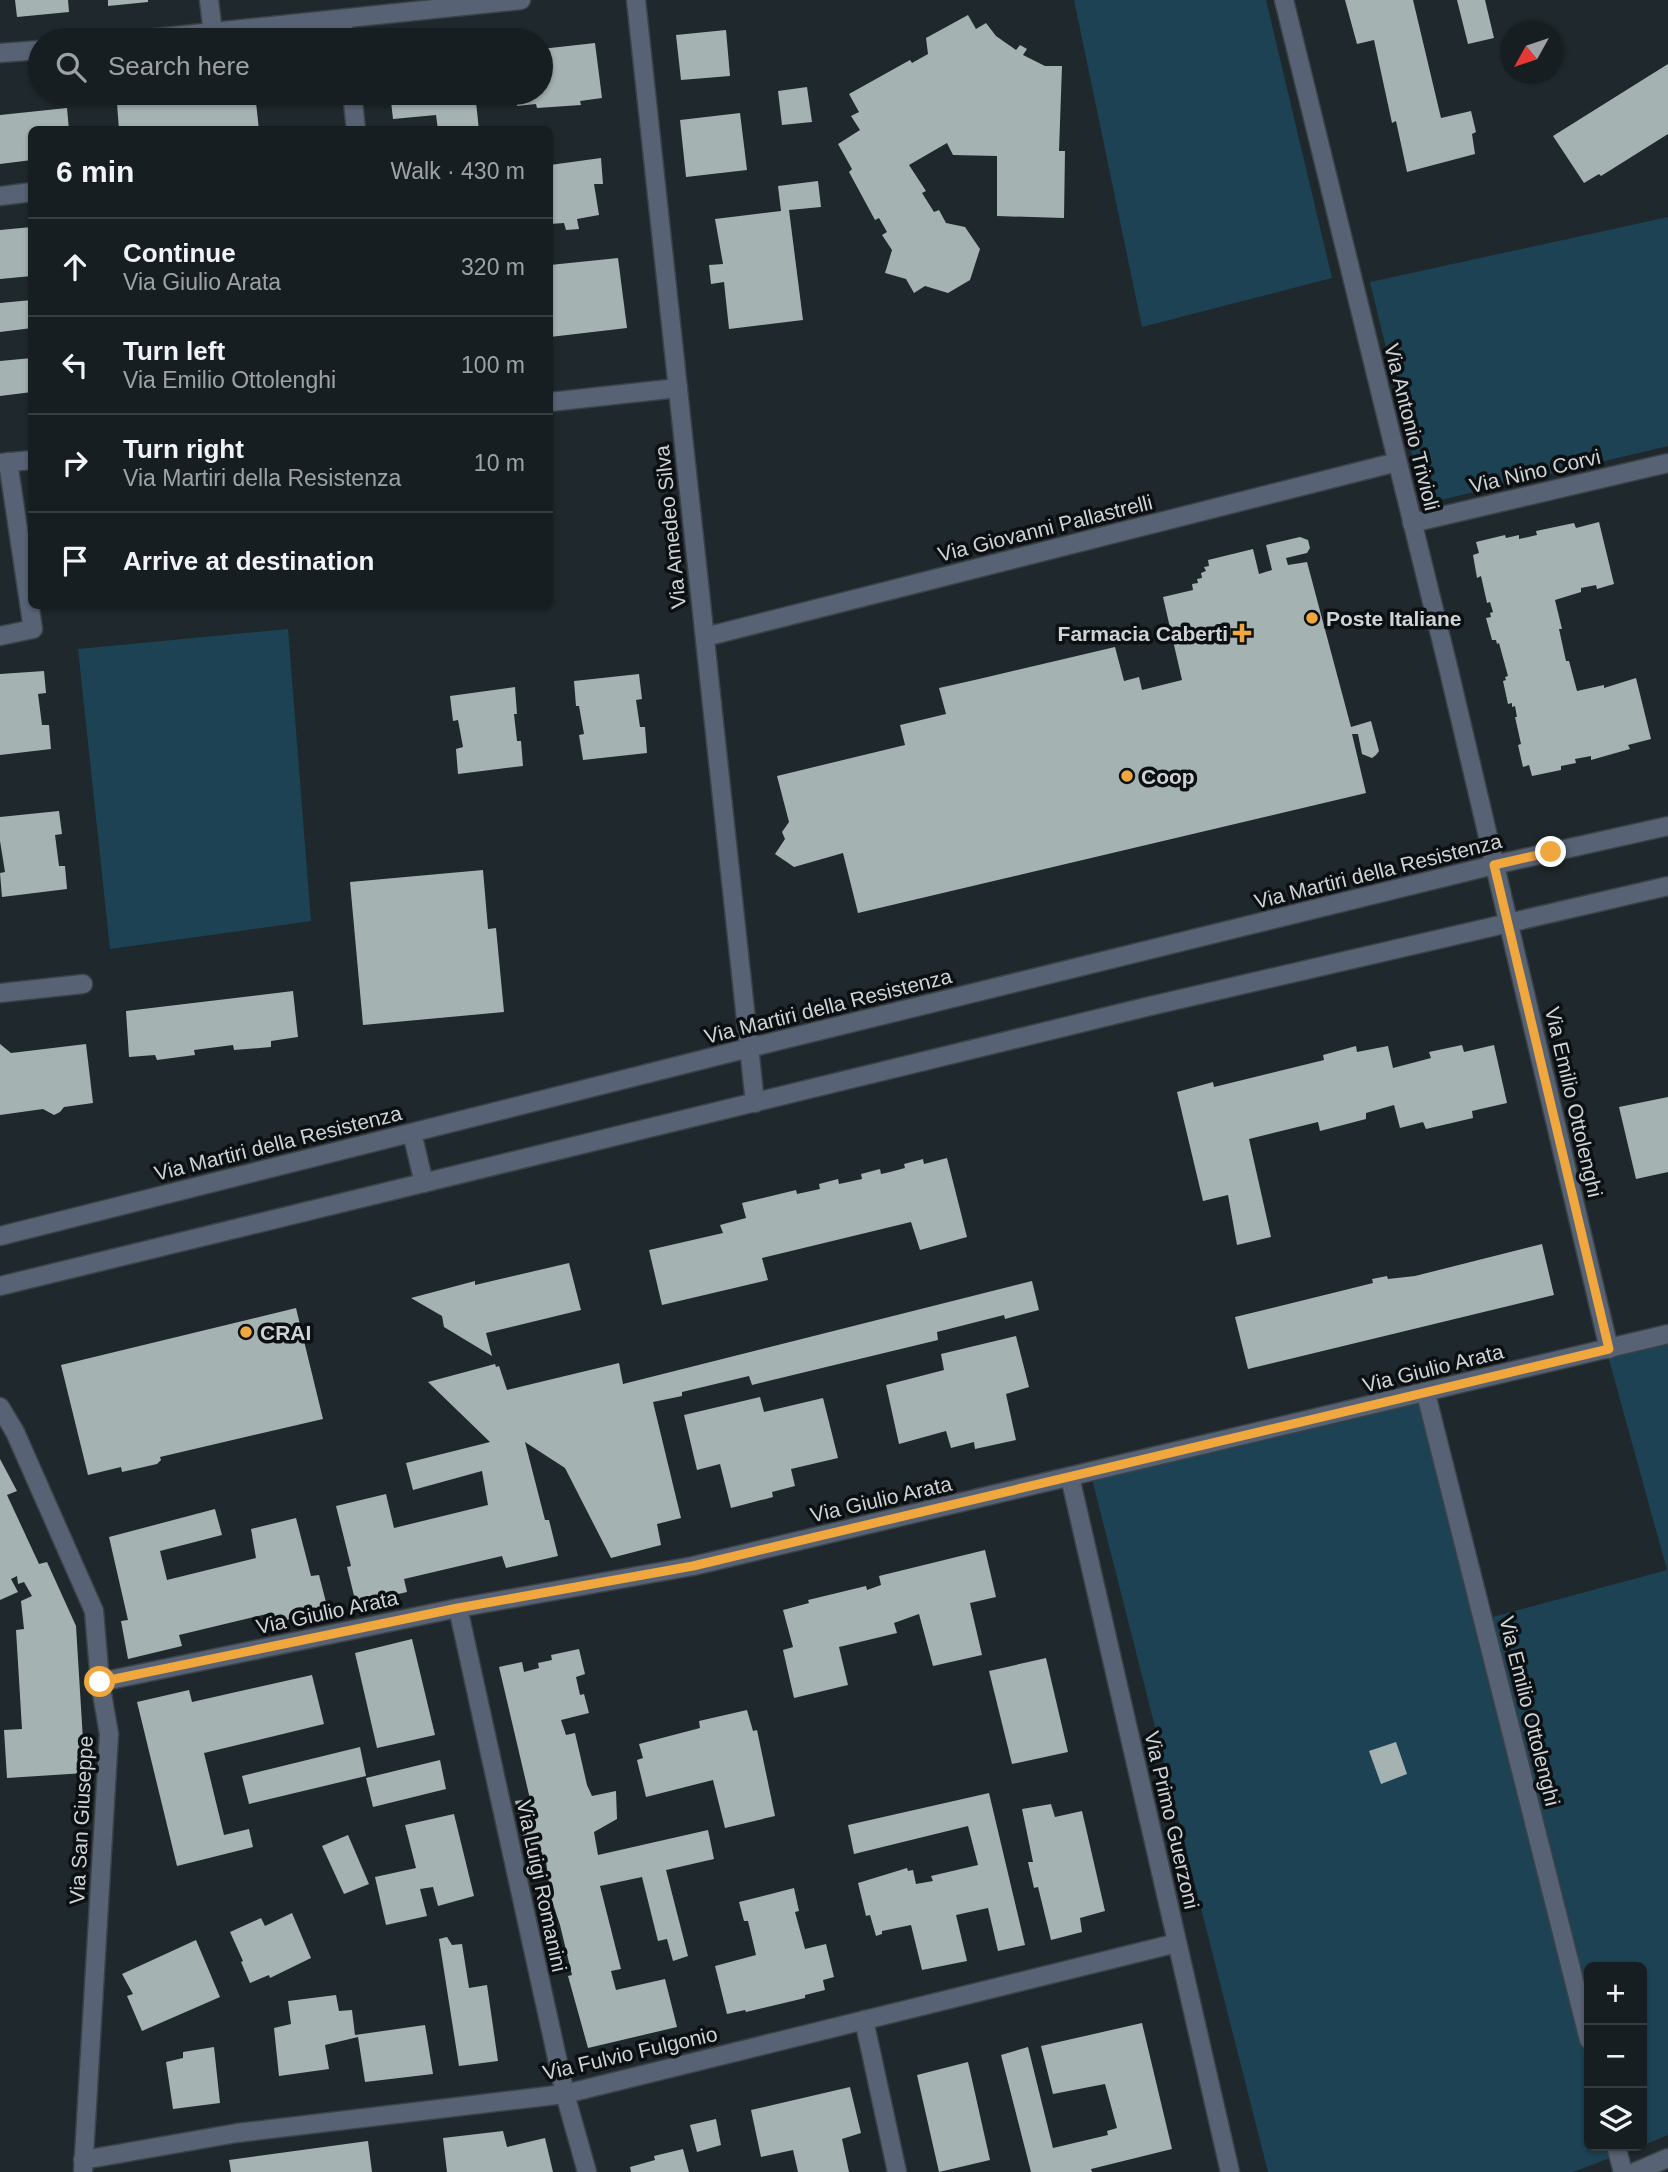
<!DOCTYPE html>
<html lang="en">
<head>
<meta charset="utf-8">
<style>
  body { margin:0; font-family:Arial,sans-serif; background:#242b2e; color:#f1f3f6 }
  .controls { position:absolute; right:21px; bottom:21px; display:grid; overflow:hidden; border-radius:10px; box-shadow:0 2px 5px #0004 }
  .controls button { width:63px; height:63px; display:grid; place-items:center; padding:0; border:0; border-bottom:2px solid #363c3f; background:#171e21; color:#f1f3f6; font:35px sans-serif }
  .compass { position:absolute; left:1500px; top:21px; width:63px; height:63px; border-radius:50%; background:#171e21; box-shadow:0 2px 5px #0004; rotate:230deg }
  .stop { position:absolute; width:21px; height:21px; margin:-16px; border:5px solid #efa73e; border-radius:50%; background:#fff }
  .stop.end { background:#efa73e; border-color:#fff; box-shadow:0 2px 7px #0008 }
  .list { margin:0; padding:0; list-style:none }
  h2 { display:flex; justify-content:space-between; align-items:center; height:91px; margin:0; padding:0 28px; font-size:30px }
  h2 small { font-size:23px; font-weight:400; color:#9ea2a5 }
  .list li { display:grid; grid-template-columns:46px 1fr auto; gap:21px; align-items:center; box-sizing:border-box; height:98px; padding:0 28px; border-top:2px solid #363c3f }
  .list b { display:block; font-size:26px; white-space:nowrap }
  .list p { margin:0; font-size:23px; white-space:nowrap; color:#9ea2a5 }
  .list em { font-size:23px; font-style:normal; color:#9ea2a5 }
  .icon { flex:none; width:38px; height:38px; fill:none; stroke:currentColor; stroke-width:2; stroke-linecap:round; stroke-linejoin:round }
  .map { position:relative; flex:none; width:1668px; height:2172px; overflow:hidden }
  .search { position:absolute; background:#171e21; box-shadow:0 2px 5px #0004; left:28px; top:28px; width:525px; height:77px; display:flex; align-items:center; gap:18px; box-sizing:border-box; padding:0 24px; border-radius:38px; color:#9ea2a5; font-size:26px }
  .panel { position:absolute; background:#171e21; box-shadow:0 2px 5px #0004; left:28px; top:126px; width:525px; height:483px; border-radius:10px }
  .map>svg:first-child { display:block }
  .green { fill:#1d4254 }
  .building { fill:#a5b2b2 }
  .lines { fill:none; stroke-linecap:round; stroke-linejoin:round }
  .minor-casing { stroke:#3b4347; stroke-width:21 }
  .minor { stroke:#586275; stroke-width:18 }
  .route { stroke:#efa73e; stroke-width:9 }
  .poi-dot { fill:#efa73e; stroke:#0c1012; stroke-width:2.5 }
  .labels { text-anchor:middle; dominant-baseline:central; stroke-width:7; stroke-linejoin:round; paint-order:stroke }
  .street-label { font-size:21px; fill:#ced3d6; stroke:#0c1012 }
  .poi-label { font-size:21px; font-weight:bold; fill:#ced3d6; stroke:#0c1012; text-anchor:start }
</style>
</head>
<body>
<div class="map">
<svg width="1668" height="2172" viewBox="0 0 1668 2172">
  <rect width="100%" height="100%" fill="#1f282c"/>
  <g class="green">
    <polygon points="1074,0 1266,0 1332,278 1142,327"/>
    <polygon points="1668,217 1668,446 1424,504 1370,282"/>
    <polygon points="288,629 311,921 110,949 78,649"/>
    <polygon points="1668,1333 1668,2135 1642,2146 1642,1967 1589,1967 1589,2146 1642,2146 1573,2172 1268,2172 1091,1475 1419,1390 1489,1618 1667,1570 1605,1345"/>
  </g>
  <g class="building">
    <polygon points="15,0 68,0 69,12 17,17"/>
    <polygon points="108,0 148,0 148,2 108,6"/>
    <polygon points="1345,0 1413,0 1441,118 1471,111 1476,132 1472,134 1475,154 1407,172 1396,121 1392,123 1374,40 1357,44"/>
    <polygon points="1457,0 1485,0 1494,38 1468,44"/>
    <polygon points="968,15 976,29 986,23 996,36 1016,50 1020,45 1027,49 1023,55 1045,66 1062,66 1059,151 1065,151 1064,218 997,216 997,156 953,155 947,143 909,165 926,191 922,193 934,212 939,210 946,223 965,227 980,249 970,280 948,293 925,286 914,293 906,279 885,273 892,250 882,235 887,232 879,218 875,220 849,172 852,169 838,144 860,130 851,116 859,112 849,94 910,60 912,63 928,54 926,38"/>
    <polygon points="726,30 730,76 681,80 676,35"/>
    <polygon points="595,43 602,98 580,101 581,105 537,108 536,104 517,106 515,93 541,93 541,49"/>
    <polygon points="1668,64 1668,134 1601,176 1599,174 1584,183 1553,136"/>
    <polygon points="807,87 812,122 782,125 778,91"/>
    <polygon points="224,93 255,93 259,130 119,130 117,103"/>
    <polygon points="390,93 475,93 479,130 438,130 436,115 393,119"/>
    <polygon points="67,108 69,130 32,130 32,160 0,164 0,115"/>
    <polygon points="740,113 747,170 686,177 680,120"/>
    <polygon points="601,158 603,184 594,184 599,215 577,219 579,229 566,230 564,223 550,224 550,165"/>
    <polygon points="818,181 821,207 789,210 803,320 729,329 724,282 711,284 709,265 723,264 715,219 781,211 778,186"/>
    <polygon points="32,227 32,276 0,279 0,230"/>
    <polygon points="618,258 627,328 550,337 550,265"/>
    <polygon points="32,300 32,328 0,332 0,303"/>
    <polygon points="32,358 32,392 0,396 0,361"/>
    <polygon points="1599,522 1614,584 1597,589 1596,585 1581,588 1581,592 1555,600 1562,629 1559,629 1566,661 1569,661 1577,691 1604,685 1604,688 1636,678 1651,739 1628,745 1630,749 1591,760 1591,756 1575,759 1576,763 1561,766 1561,770 1532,776 1529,765 1523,767 1518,745 1521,744 1515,717 1517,717 1515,706 1512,707 1512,703 1508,704 1503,681 1506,680 1505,677 1508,676 1499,643 1497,644 1496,640 1492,640 1486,618 1491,617 1490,613 1493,612 1490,602 1487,603 1481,576 1477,578 1473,555 1479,553 1476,542 1505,535 1506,538 1519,535 1519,539 1537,535 1536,531 1574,523 1576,528"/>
    <polygon points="1300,537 1308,540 1310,548 1307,553 1286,558 1288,565 1307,562 1351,727 1371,721 1379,751 1376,755 1372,758 1362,754 1358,734 1352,734 1366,793 858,913 843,853 794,867 775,854 785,839 782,832 789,822 777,776 905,745 900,725 946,714 939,688 979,679 1115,647 1124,681 1139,677 1142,690 1182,680 1163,597 1193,590 1192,584 1198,583 1197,579 1202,578 1201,573 1206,571 1204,567 1209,566 1208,560 1253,549 1259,574 1272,570 1266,545"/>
    <polygon points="44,671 46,693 38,694 42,725 49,725 51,749 0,755 0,674"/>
    <polygon points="639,674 642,699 636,700 640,727 645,727 647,753 583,760 579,735 584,734 579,706 576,706 574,681"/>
    <polygon points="515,687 517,714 514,714 517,741 521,741 523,766 458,774 456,749 463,747 458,720 453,721 450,696"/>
    <polygon points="59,811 62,834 55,835 59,866 65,866 67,889 2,897 0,873 5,872 0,841 0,817"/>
    <polygon points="483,870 488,929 496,928 504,1012 363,1025 350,882"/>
    <polygon points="293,991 298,1037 271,1041 271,1047 234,1050 233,1045 194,1050 195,1055 157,1060 155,1055 129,1057 126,1011"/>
    <polygon points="0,1044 11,1053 86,1044 93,1103 64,1107 60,1112 54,1115 43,1109 0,1115"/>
    <polygon points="1462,1045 1464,1052 1494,1045 1507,1103 1472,1111 1473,1118 1426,1129 1423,1122 1400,1128 1394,1105 1366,1113 1366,1119 1320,1131 1318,1122 1249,1139 1271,1237 1237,1245 1228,1195 1203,1201 1177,1092 1213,1082 1214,1087 1324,1060 1323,1055 1356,1046 1357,1052 1388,1046 1393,1068 1431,1058 1429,1052"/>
    <polygon points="1668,1097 1668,1172 1636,1179 1619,1107"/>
    <polygon points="947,1158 967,1237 920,1250 911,1222 762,1258 768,1280 662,1305 649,1250 723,1233 720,1225 746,1218 742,1203 796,1190 797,1194 820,1189 819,1184 838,1179 839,1184 862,1179 861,1174 880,1169 881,1174 890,1172 905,1168 904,1164 923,1159 924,1164"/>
    <polygon points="1542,1244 1554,1295 1248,1369 1235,1317 1373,1283 1372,1279 1387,1276 1388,1279 1415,1276"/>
    <polygon points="569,1263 581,1310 486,1333 492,1356 444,1327 442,1316 411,1298 475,1281 475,1285"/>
    <polygon points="1032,1281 1039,1310 1005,1319 1004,1315 937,1332 938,1340 752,1385 749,1376 682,1392 682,1396 653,1402 681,1518 657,1524 661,1545 611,1558 565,1468 525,1442 545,1520 549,1520 558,1556 506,1568 502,1556 404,1579 407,1592 356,1604 347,1567 351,1566 336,1506 386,1494 394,1528 488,1505 482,1471 413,1490 406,1463 490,1442 428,1382 495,1364 496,1367 499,1366 507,1390 619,1363 623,1384"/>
    <polygon points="296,1308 323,1419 160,1457 161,1460 157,1464 122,1472 121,1467 88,1475 61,1365"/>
    <polygon points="1016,1336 1029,1387 1006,1394 1016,1440 975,1449 974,1442 951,1448 946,1431 899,1444 886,1385 944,1370 941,1354"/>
    <polygon points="760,1397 764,1412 823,1398 838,1458 791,1469 795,1486 772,1492 773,1497 731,1508 720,1464 697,1470 684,1415"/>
    <polygon points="0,1459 17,1491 7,1495 39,1564 47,1562 76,1626 85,1773 7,1778 4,1730 22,1729 16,1630 24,1629 21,1601 32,1596 24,1582 18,1584 17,1576 11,1579 18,1592 0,1600"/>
    <polygon points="215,1509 222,1535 160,1551 167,1580 256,1558 251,1529 296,1518 311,1576 319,1575 328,1610 274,1623 271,1613 179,1635 182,1646 128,1659 121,1621 128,1620 109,1537"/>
    <polygon points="985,1550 996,1597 970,1603 982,1655 933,1666 919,1614 894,1623 897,1633 839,1647 848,1685 794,1698 783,1650 793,1647 783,1610 809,1603 808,1600 866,1586 867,1590 881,1585 879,1576"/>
    <polygon points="412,1639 435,1735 377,1748 355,1653"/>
    <polygon points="579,1649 585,1674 576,1677 580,1695 584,1694 589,1713 561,1720 566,1735 575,1733 587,1785 592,1796 616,1791 617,1819 594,1832 598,1855 708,1830 714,1859 666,1870 688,1956 673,1961 667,1939 658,1941 642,1877 600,1886 621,1969 611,1971 616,1990 665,1979 677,2027 588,2048 568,1976 572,1975 560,1925 551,1898 545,1854 529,1862 515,1801 530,1799 499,1667 522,1662 524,1672 539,1668 538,1663 552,1660 551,1655"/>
    <polygon points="1046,1658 1068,1752 1012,1764 989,1671"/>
    <polygon points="312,1675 324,1724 204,1753 224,1835 249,1829 253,1847 177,1866 137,1702 189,1690 192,1702"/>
    <polygon points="747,1710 753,1731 757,1730 775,1816 725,1828 713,1780 646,1797 637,1760 643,1758 639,1744 700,1728 699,1721"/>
    <polygon points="1396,1742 1407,1774 1381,1784 1369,1751"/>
    <polygon points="360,1747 366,1776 249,1804 242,1776"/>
    <polygon points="440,1760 446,1789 373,1807 366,1778"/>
    <polygon points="989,1793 1025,1945 998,1951 988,1908 956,1915 967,1961 922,1970 911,1925 882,1931 882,1934 876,1936 870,1915 866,1916 858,1883 907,1868 908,1871 913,1870 916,1884 933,1881 931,1876 978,1865 968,1826 854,1854 848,1825"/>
    <polygon points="1051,1804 1055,1817 1082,1811 1105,1911 1080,1918 1082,1932 1051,1940 1038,1887 1034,1888 1028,1862 1033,1862 1022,1809"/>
    <polygon points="454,1814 474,1896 438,1906 433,1887 420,1889 427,1916 386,1925 375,1877 416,1868 405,1825"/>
    <polygon points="348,1835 369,1884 344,1894 322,1846"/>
    <polygon points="794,1888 799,1911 795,1912 805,1949 826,1944 834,1977 823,1980 825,1990 805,1995 805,1998 746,2012 745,2010 727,2014 715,1966 756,1955 748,1921 744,1921 739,1902"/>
    <polygon points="292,1913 311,1958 270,1978 269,1975 250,1983 241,1962 243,1961 230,1932 261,1918 265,1926"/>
    <polygon points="447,1937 452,1945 462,1944 469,1988 487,1985 498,2061 459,2066 439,1939"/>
    <polygon points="196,1940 220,1997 142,2031 127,1996 133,1994 122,1974"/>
    <polygon points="336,1995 339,2011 352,2010 355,2035 425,2025 433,2074 365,2082 358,2037 325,2045 329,2069 279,2076 274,2028 291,2024 288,2001"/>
    <polygon points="1142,2023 1172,2149 1091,2169 1092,2172 1031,2172 1001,2055 1028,2047 1053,2148 1108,2135 1107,2131 1117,2128 1105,2084 1053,2094 1041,2046"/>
    <polygon points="214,2047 220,2103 173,2109 166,2062 183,2058 183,2052"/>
    <polygon points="968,2062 990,2160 939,2172 917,2075"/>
    <polygon points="850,2087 861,2133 842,2139 849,2172 798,2172 793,2150 761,2157 751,2110"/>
    <polygon points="716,2119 721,2145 697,2152 690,2125"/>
    <polygon points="503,2131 507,2147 545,2138 553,2172 447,2172 443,2138"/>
    <polygon points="368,2141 372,2172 231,2172 229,2160"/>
    <polygon points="683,2149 689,2172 631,2172 630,2167 655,2160 654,2156"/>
  </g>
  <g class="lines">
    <g class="minor-casing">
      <g id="minor">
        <polyline points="209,0 213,33"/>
        <polyline points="636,0 755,1103"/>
        <polyline points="1284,0 1449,671 1609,1349"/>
        <polyline points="342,20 345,40"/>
        <polyline points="136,40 521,0"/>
        <polyline points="0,53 40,50"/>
        <polyline points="352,93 356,130"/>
        <polyline points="0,196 32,192"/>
        <polyline points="550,402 678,388"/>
        <polyline points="0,463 32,460"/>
        <polyline points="1412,523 1668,463"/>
        <polyline points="0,636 33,629 8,462"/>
        <polyline points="705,637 1397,462"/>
        <polyline points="0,993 83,984"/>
        <polyline points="412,1133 424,1183"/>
        <polyline points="0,1236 749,1048 1494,865 1668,826"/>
        <polyline points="0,1286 1146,1007 1668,886"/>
        <polyline points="1426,1394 1589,2040"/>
        <polyline points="0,1407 15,1432 94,1611 100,1682 109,1734 83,2172"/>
        <polyline points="1070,1477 1230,2172"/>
        <polyline points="458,1608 565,2094 587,2172"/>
        <polyline points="100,1682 458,1608 693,1566 1668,1334"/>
        <polyline points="864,2020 897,2172"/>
        <polyline points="1616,2146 1623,2172"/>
        <polyline points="83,2160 237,2133 565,2094 1177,1943"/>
        <polyline points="1635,2172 1668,2158"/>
      </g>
    </g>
    <use href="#minor" class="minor"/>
  </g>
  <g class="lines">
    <polyline class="route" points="100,1682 458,1608 693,1566 1609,1349 1494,865 1551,852"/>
  </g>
  <g class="poi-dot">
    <circle cx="1312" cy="618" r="7"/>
    <path d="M1238.5 622.5h7v7h7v7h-7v7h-7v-7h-7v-7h7z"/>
    <circle cx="1127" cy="776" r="7"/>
    <circle cx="246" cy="1332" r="7"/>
  </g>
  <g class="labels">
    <g class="street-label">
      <text transform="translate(1412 427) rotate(76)">Via Antonio Trivioli</text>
      <text transform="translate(1535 471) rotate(-13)">Via Nino Corvi</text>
      <text transform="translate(670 527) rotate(-96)">Via Amedeo Silva</text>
      <text transform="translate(1045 528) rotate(-14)">Via Giovanni Pallastrelli</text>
      <text transform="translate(1378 871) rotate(-14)">Via Martiri della Resistenza</text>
      <text transform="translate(828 1006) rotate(-14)">Via Martiri della Resistenza</text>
      <text transform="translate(1574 1102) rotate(77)">Via Emilio Ottolenghi</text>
      <text transform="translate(278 1143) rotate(-14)">Via Martiri della Resistenza</text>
      <text transform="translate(1433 1368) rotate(-14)">Via Giulio Arata</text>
      <text transform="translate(881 1499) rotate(-13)">Via Giulio Arata</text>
      <text transform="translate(327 1612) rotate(-12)">Via Giulio Arata</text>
      <text transform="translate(1530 1711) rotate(76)">Via Emilio Ottolenghi</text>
      <text transform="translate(81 1820) rotate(-87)">Via San Giuseppe</text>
      <text transform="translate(1172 1820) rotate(77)">Via Primo Guerzoni</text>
      <text transform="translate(542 1886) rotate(78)">Via Luigi Romanini</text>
      <text transform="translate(630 2053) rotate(-13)">Via Fulvio Fulgonio</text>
    </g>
    <g class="poi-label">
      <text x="1326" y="618">Poste Italiane</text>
      <text x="1228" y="633" text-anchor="end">Farmacia Caberti</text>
      <text x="1141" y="776">Coop</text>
      <text x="260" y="1332">CRAI</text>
    </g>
  </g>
</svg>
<div class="controls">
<button>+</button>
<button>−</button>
<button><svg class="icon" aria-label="layers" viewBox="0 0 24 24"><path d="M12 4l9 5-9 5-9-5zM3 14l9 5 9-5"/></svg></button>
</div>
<svg class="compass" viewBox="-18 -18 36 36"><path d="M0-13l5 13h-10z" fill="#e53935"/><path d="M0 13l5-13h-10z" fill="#9ea2a5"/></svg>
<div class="stop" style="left:100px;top:1682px"></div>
<div class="stop end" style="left:1551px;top:852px"></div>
<div class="search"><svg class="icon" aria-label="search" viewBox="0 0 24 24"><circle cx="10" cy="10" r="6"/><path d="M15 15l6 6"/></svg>Search here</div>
<section class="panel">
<h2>6 min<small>Walk · 430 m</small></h2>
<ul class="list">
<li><svg class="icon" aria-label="ahead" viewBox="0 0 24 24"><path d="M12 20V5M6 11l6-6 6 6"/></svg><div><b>Continue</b><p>Via Giulio Arata</p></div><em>320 m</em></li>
<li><svg class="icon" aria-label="left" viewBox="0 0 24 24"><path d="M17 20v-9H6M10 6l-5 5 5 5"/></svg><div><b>Turn left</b><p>Via Emilio Ottolenghi</p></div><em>100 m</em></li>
<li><svg class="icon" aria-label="right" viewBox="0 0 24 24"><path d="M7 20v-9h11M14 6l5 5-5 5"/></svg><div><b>Turn right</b><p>Via Martiri della Resistenza</p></div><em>10 m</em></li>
<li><svg class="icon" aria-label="arrive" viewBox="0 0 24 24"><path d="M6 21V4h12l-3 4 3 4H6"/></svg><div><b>Arrive at destination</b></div></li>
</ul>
</section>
</div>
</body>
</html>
